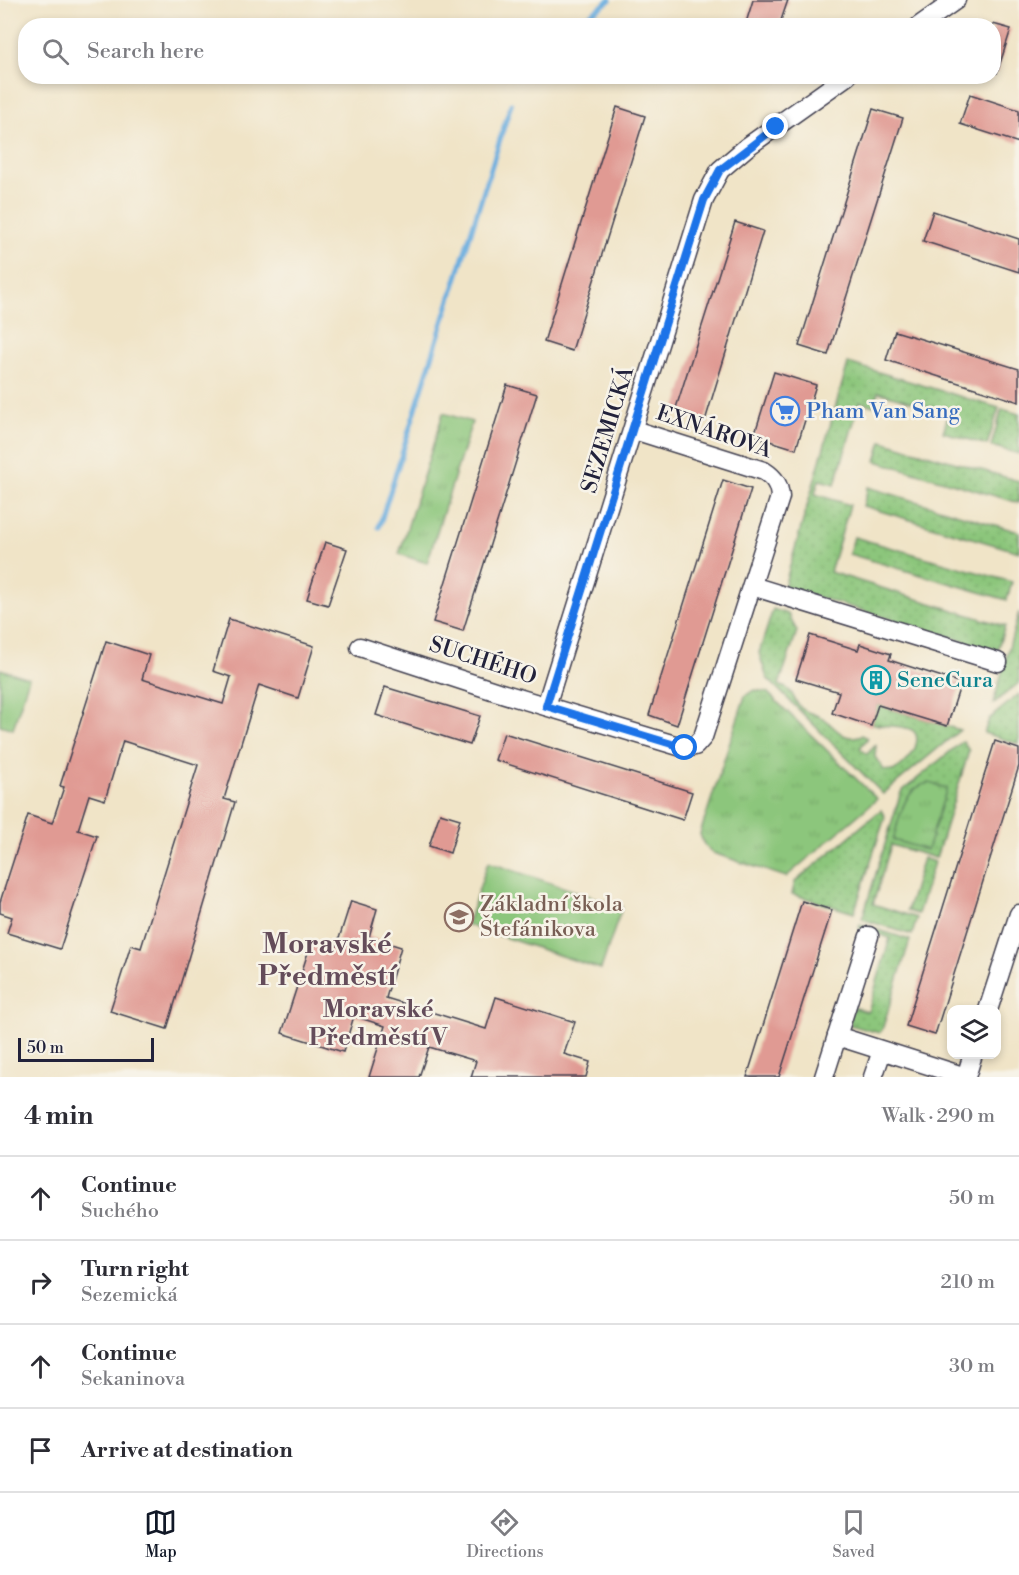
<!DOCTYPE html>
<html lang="en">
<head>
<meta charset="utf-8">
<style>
  body { margin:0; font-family:"Libre Bodoni",serif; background:#f2f2f3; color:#2b2b33 }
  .controls { position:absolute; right:18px; bottom:18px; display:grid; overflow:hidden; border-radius:12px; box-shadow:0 3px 9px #0003 }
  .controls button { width:54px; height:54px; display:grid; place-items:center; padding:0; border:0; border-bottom:2px solid #e1e1e2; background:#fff; color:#2b2b33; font:30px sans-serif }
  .scale { position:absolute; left:18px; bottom:15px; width:136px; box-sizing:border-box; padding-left:6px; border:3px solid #22223b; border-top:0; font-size:16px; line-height:21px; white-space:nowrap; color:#22223b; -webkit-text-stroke:4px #f7f3e8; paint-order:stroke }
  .stop { position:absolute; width:18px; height:18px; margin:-14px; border:4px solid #1a73e8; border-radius:50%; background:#fff }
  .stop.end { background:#1a73e8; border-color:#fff; box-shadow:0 2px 6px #0008 }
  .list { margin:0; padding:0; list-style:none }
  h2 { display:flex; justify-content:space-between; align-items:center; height:78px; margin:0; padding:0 24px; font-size:26px }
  h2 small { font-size:20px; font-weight:400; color:#7c7c81 }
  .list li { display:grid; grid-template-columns:39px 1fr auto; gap:18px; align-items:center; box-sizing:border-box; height:84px; padding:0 24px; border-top:2px solid #e1e1e2 }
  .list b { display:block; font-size:22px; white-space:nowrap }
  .list p { margin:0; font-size:20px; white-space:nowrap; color:#7c7c81 }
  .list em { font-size:20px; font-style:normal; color:#7c7c81 }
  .icon { flex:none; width:33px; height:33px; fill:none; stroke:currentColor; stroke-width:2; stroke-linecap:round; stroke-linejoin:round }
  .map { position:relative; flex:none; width:1019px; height:1077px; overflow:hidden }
  .search { position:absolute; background:#fff; box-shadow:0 3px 9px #0003; left:18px; right:18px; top:18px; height:66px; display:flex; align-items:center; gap:15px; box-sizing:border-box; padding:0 21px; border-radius:24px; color:#7c7c81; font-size:22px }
  .sheet { height:414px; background:#fff }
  nav { display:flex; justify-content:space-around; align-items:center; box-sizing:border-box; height:84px; border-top:2px solid #e1e1e2; background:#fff; font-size:16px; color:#7c7c81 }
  nav a { display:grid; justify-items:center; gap:3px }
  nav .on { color:#111827 }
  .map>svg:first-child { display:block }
  .grass { fill:url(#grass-dots); stroke:#57745b; stroke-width:1.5 }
  .park { fill:url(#park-tufts); stroke:#57745b; stroke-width:1.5 }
  .pitch { fill:#8cc67b; stroke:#57745b; stroke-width:1.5 }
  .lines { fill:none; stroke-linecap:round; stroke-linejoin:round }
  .stream { stroke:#69addf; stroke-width:5 }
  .building { fill:#e09a93 }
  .street-casing { stroke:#413f50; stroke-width:21 }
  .street { stroke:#fff; stroke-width:18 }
  .route { stroke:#1a73e8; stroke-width:8 }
  .labels { text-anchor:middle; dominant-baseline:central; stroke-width:5; stroke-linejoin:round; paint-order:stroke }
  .shop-label { font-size:22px; fill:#366cbe; stroke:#f7f3e8; text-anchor:start }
  .street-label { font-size:22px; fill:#22223b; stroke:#f7f3e8 }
  .culture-label { font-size:22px; fill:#0d838f; stroke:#f7f3e8; text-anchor:start }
  .education-label { font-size:22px; fill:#785e54; stroke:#f7f3e8; text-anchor:start }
  .neighbourhood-label { font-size:24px; font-weight:bold; fill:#644c5a; stroke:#f7f3e8 }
  .district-label { font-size:28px; font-weight:bold; fill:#644c5a; stroke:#f7f3e8 }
</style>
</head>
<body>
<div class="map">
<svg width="1019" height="1077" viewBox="0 0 1019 1077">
  <defs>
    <pattern id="grass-dots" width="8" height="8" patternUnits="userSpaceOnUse" patternTransform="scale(1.5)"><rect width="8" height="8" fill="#8cc67b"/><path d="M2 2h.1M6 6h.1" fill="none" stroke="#78aa6b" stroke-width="1.8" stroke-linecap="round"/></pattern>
    <pattern id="park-tufts" width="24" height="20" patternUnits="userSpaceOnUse" patternTransform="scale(1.5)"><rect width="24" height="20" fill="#8cc67b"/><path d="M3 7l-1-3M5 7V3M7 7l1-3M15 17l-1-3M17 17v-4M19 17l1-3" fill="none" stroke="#78aa6b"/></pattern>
  </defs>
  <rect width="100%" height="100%" fill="#f7f3e8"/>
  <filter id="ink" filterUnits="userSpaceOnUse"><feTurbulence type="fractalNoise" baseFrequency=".0167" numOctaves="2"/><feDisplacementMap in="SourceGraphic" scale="12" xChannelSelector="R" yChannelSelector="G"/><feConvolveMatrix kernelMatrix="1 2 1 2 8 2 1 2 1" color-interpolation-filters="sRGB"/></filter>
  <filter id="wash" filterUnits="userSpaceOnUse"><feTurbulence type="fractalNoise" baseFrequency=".008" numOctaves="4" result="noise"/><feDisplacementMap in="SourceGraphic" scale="24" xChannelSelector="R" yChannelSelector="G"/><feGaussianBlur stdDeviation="1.35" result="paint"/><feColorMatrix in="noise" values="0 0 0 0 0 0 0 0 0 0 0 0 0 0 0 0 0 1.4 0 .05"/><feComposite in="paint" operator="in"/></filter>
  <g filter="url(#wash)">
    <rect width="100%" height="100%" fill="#f0e4c7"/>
    <g class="grass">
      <polygon points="848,363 999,408 987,445 943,432 949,413 878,392 874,406 860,402 835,484 819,480 815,494 850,505 830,572 1005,626 997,651 784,587"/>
      <polygon points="1002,409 1019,414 1019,454 991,446"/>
      <polygon points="882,441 1019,481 1019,503 876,461"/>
      <polygon points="868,487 1019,532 1019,552 863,506"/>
      <polygon points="854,537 1012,582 1007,600 849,554"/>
      <path d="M773 609 788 614 797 631 779 685C797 691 790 698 801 708 807 713 816 714 822 718 836 726 842 743 862 735L868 738 860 748 867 754 876 745 875 757 884 770 893 771C902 766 911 758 915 748 926 719 887 730 872 723L878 705 960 730 883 794 767 678 759 653Z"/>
      <polygon points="1019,612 1019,683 993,704"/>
      <polygon points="1019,694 1019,744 984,733 989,719"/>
      <polygon points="963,741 969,751 936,858 891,845 873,904 917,918 912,935 862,919 901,792"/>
      <polygon points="881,810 885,817 854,913 792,894 795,882"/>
      <polygon points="923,858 934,862 918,914 907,911"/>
      <polygon points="860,924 910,940 882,1030 879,1033 850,1025 852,1007 868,1012 890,938 859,928"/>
    </g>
    <g class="park">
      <polygon points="443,413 472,422 427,563 399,554"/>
      <polygon points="754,690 767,692 877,799 786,877 713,853 704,845 700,834 745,696"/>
      <path d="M929 783 947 788 927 850 893 840C900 818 903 787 929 783Z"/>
    </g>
    <g class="pitch">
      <polygon points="0,669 29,678 13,729 0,725"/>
      <polygon points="488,862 622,907 601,969 467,925"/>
    </g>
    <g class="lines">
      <g class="stream">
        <polyline points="574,26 610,0"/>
        <polyline points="379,527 511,104"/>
      </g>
    </g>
    <g id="blocks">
      <g class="building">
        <polygon points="753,0 788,0 779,26 745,26"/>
        <polygon points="993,24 1011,29 997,73 993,73"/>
        <polygon points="970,94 1019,110 1019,143 960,124"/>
        <polygon points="617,107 645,116 572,351 544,342"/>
        <polygon points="873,109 903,118 828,355 799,346"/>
        <polygon points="933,211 1019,239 1019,272 923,241"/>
        <polygon points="735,222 763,231 705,421 675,411"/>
        <polygon points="895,331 1019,369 1019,402 886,360"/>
        <polygon points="774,372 816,385 796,449 754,436"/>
        <polygon points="507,385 537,394 463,631 433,622"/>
        <polygon points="723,480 751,489 677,725 649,715"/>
        <polygon points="325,542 347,549 328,605 307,599"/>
        <polygon points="229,619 314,646 298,698 259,685 224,799 235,802 167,1029 110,1011 131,945 141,948 198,765 123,741 105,800 89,795 78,830 97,836 60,949 7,933 12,917 0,913 0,902 28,815 52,823 64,787 60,786 106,641 149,655 142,679 223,704 231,677 213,671"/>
        <polygon points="810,635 858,650 860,644 891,654 889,660 961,683 947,726 878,705 871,726 832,713 839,692 796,679"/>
        <polygon points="385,687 480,716 470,745 376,715"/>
        <polygon points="504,733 692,792 683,820 495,760"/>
        <polygon points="995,741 1019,749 1019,766 935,1035 906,1026"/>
        <polygon points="440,813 460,819 450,853 429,846"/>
        <polygon points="351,901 377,909 369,937 401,947 386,998 486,1029 496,997 575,1022 564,1054 590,1062 586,1077 471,1077 476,1061 429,1047 419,1077 369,1077 385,1026 354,1016 343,1052 282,1033 312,940 336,948"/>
        <polygon points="802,901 832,910 779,1077 747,1077"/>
      </g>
    </g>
  </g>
  <g filter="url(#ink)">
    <use href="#blocks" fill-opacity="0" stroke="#413f50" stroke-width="1.5"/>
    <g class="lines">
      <g class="street-casing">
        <g id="street">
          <polyline points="919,26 956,0"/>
          <polyline points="752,586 998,662"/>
          <path d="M360 647 498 692 685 748 695 746 703 737 780 497C779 485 775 478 764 471L634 430"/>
          <polyline points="546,706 704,200 720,170 747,147 847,76"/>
          <polyline points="988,1010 1019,914"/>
          <polyline points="837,1036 869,936"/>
          <polyline points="824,1077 837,1036 966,1077 973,1054"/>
          <polyline points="873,1077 882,1051"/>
        </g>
      </g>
      <use href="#street" class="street"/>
    </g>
  </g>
  <g class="lines" filter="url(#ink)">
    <polyline class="route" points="685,748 546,706 704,200 720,170 776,127"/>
  </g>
  <defs>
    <g id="supermarket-ring" transform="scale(1.5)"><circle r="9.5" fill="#f7f3e8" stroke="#3f7fe0" stroke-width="1.5"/><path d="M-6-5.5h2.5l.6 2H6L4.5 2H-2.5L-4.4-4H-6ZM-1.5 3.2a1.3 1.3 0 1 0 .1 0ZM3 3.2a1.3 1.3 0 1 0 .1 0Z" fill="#3f7fe0"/></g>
    <g id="building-ring" transform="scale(1.5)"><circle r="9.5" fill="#f7f3e8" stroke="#0f9aa8" stroke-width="1.5"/><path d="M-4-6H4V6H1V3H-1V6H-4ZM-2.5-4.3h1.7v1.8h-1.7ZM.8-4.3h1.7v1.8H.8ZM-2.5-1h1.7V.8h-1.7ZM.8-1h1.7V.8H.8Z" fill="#0f9aa8"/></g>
    <g id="school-ring" transform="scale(1.5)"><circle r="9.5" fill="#f7f3e8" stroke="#8d6e63" stroke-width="1.5"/><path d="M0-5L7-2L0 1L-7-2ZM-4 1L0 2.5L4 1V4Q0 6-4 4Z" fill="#8d6e63"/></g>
  </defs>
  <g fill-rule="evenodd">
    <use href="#supermarket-ring" x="785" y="411"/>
    <use href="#building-ring" x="876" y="680"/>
    <use href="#school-ring" x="459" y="917"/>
  </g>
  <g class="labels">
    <g class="shop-label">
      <text x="806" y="411">Pham Van Sang</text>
    </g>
    <g class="street-label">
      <text transform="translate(608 430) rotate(-73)">SEZEMICKÁ</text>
      <text transform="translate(714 432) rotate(19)">EXNÁROVA</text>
      <text transform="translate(483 661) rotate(18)">SUCHÉHO</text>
    </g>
    <g class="culture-label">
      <text x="897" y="680">SeneCura</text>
    </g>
    <g class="education-label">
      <text x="480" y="904">Základní škola<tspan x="480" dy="25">Štefánikova</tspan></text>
    </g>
    <g class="neighbourhood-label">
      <text x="378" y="1010">Moravské<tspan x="378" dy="28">Předměstí V</tspan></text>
    </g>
    <g class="district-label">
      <text x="327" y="944">Moravské<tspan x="327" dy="32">Předměstí</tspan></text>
    </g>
  </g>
</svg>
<div class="controls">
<button><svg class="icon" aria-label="layers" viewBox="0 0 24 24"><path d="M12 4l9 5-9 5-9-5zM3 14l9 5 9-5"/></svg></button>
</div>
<div class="scale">50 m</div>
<div class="stop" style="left:685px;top:748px"></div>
<div class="stop end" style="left:776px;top:127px"></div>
<div class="search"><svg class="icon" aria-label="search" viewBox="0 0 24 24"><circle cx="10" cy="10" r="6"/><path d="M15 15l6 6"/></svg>Search here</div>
</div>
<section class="sheet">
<h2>4 min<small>Walk · 290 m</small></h2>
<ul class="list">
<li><svg class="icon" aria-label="ahead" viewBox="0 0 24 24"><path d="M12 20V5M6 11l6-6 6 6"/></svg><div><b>Continue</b><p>Suchého</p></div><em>50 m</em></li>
<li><svg class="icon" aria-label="right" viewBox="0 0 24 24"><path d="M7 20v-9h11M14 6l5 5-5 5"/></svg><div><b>Turn right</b><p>Sezemická</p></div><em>210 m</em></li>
<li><svg class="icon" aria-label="ahead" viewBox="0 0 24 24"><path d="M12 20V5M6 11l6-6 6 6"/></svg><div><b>Continue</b><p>Sekaninova</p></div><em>30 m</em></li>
<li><svg class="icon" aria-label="arrive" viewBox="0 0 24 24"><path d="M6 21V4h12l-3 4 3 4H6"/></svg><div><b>Arrive at destination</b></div></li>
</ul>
</section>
<nav>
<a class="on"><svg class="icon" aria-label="map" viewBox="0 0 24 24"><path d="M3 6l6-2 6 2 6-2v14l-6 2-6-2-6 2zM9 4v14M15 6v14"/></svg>Map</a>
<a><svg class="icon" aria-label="directions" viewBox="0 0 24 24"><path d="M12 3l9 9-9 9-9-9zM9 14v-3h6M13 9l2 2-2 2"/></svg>Directions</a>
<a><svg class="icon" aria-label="saved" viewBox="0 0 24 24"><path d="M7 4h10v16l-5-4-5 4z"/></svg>Saved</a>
</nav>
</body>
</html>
